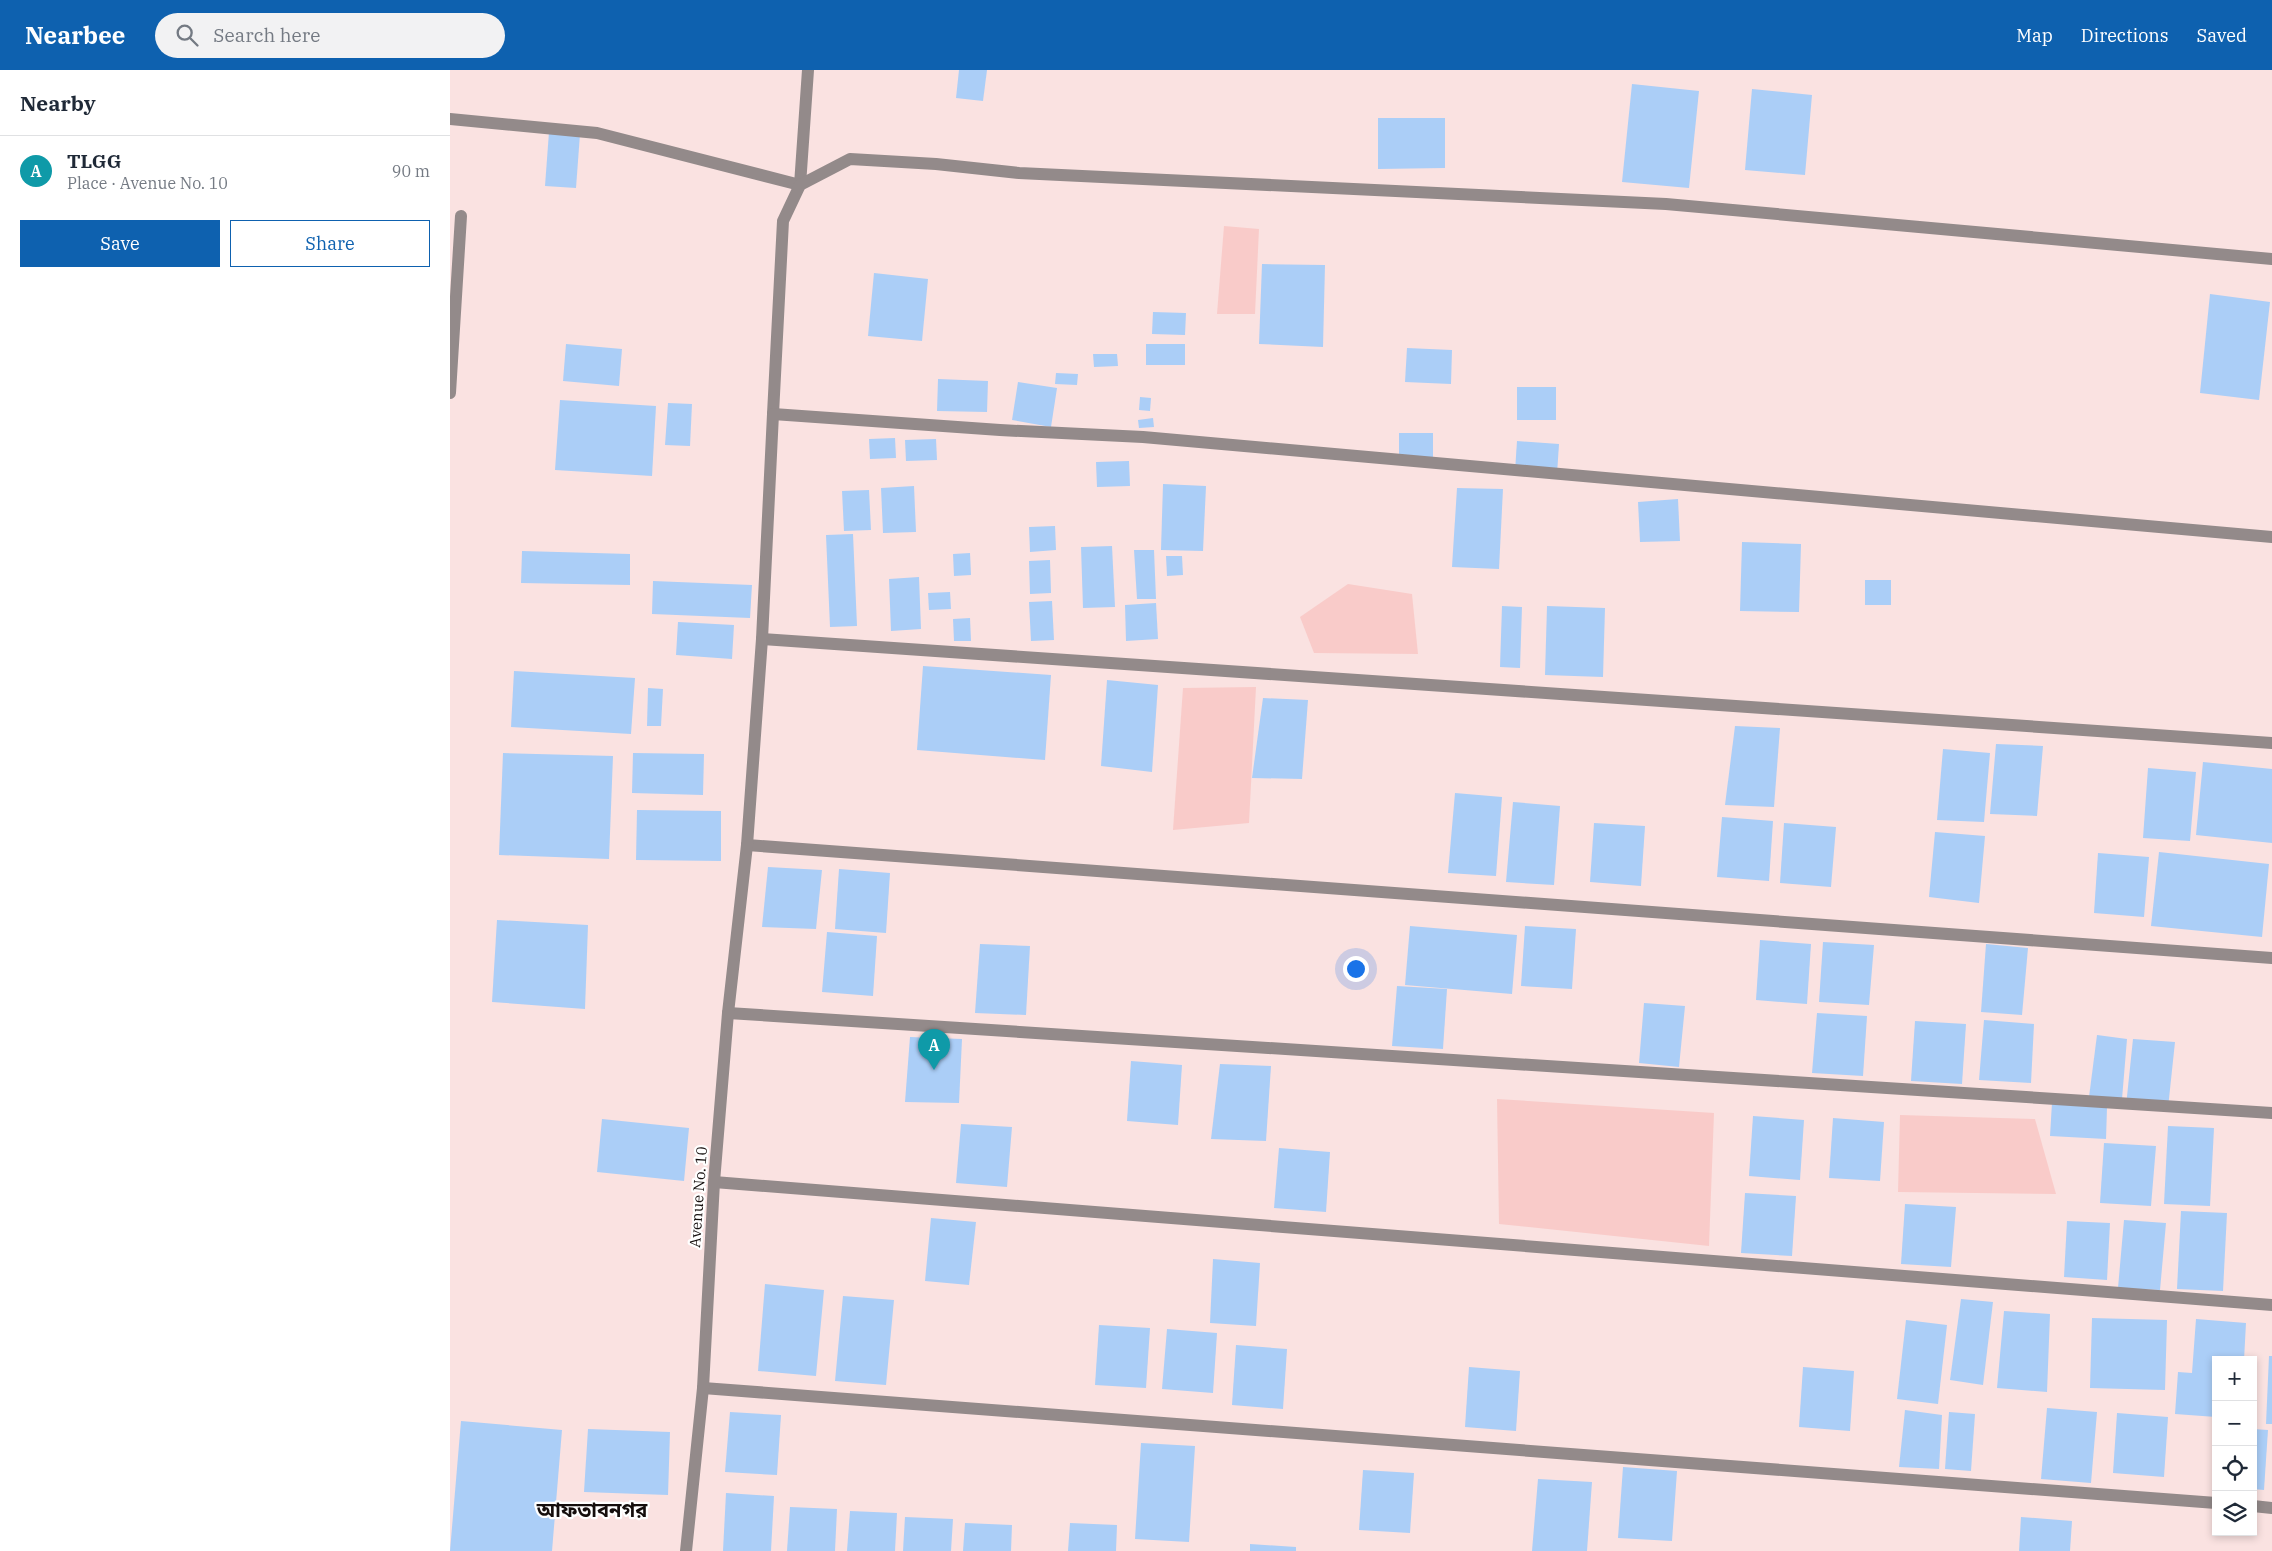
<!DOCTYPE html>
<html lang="en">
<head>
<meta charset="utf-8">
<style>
  body { margin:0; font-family:"IBM Plex Serif","Noto Sans Bengali",serif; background:#f2f2f3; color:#1f2937 }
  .controls { position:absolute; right:15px; bottom:15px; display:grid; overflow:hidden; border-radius:0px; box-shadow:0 2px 8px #0003 }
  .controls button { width:45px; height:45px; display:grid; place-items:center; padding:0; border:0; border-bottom:1px solid #e0e1e3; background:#fff; color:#1f2937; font:25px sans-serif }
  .you { position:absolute; left:905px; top:898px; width:18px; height:18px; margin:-12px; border:4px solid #fff; border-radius:50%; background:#1a73e8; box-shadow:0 0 0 8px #1a73e833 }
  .badge { display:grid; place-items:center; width:32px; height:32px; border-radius:50%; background:#0e61af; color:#fff; font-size:16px; font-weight:700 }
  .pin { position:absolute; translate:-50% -41px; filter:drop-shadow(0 1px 2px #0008) }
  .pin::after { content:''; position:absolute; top:26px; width:18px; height:15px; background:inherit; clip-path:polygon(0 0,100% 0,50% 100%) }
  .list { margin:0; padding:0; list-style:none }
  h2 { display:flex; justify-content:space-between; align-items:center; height:65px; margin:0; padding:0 20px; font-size:21px }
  h2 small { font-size:16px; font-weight:400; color:#747a83 }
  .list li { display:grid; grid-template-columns:32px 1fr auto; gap:15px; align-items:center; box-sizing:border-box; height:70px; padding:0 20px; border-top:1px solid #e0e1e3 }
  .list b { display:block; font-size:19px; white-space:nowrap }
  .list p { margin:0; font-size:16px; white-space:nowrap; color:#747a83 }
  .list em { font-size:16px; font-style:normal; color:#747a83 }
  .actions { display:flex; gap:10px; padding:15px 20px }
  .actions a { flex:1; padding:11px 0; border:1px solid #0e61af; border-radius:0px; text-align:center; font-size:18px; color:#0e61af }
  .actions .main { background:#0e61af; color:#fff }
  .icon { flex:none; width:28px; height:28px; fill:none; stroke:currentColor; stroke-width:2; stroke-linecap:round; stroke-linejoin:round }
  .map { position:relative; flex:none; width:1822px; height:1481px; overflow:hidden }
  header { display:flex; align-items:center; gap:30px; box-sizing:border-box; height:70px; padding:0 25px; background:#0e61af; color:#fff }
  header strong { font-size:24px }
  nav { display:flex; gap:28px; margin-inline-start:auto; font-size:18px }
  .search { width:350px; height:45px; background:#f2f2f3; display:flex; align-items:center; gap:12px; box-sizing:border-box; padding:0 18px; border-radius:28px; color:#747a83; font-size:19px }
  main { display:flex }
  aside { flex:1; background:#fff }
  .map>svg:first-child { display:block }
  .green { fill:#f9cbc9 }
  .building { fill:#abcef7 }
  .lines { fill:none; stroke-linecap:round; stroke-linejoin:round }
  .minor { stroke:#938a8a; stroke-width:12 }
  .labels { text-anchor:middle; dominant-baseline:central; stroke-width:4.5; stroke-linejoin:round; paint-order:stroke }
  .street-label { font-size:15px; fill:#150e0d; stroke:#fff }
  .district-label { font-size:20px; font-weight:bold; fill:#150e0d; stroke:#fff }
</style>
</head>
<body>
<header>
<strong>Nearbee</strong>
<div class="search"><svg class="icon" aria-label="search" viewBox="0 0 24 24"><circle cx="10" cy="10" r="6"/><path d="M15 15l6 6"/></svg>Search here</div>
<nav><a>Map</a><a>Directions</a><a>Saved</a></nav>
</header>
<main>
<aside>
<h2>Nearby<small></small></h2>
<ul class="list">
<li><span class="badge" style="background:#0f9aa8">A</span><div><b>TLGG</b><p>Place · Avenue No. 10</p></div><em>90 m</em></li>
</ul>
<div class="actions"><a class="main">Save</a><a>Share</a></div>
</aside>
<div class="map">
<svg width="1822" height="1481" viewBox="0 0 1822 1481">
  <rect width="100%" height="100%" fill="#fae2e1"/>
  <g class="green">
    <polygon points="774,156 809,159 805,244 767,244"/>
    <polygon points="898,514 962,524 968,584 864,583 850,547"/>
    <polygon points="806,617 799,753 723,760 733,618"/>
    <polygon points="1047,1029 1264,1043 1259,1176 1049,1154"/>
    <polygon points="1450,1045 1585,1049 1606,1124 1448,1122"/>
  </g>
  <g class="building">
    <polygon points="509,0 537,0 533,31 506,28"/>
    <polygon points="1182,14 1249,21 1239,118 1172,112"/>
    <polygon points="1302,19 1362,25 1355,105 1295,100"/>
    <polygon points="928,48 995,48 995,98 928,99"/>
    <polygon points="99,62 130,64 126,118 95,116"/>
    <polygon points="812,194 875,195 873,277 809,274"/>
    <polygon points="424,203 478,209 472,271 418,266"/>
    <polygon points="1760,224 1820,232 1809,330 1750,323"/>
    <polygon points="703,242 736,243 735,265 702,264"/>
    <polygon points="116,274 172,279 169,316 113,311"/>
    <rect x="696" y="274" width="39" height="21"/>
    <polygon points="957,278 1002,280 1001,314 955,312"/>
    <polygon points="643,284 667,284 668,296 644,297"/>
    <polygon points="606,303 628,304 627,315 605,314"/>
    <polygon points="488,309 538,311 537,342 487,341"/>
    <polygon points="568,312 607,318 601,357 562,350"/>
    <rect x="1067" y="317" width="39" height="33"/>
    <polygon points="690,327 701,328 700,341 689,340"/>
    <polygon points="110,330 206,336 202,406 105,400"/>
    <polygon points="218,333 242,334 240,376 215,375"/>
    <polygon points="703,348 704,357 689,358 688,350"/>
    <rect x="949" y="363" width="34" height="29"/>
    <polygon points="445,368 446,388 420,389 419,369"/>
    <polygon points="486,369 487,390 456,391 455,370"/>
    <polygon points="1067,371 1109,374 1107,404 1065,401"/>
    <polygon points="679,391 680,416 647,417 646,392"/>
    <polygon points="713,414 756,416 753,481 711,480"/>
    <polygon points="464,416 466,462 433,463 431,418"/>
    <polygon points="1007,418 1053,419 1049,499 1002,497"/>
    <polygon points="419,420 421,460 394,461 392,421"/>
    <polygon points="1228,429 1230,471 1190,472 1188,432"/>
    <polygon points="605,456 606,480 580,482 579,457"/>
    <polygon points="403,464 407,556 380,557 376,465"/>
    <polygon points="1292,472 1351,474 1349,542 1290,541"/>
    <polygon points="662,476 665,537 633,538 631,477"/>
    <polygon points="684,480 704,480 706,529 687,529"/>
    <polygon points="72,481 180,484 180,515 71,513"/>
    <polygon points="520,483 521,505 504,506 503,484"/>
    <polygon points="716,486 732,486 733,505 717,506"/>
    <polygon points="600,490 601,523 580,524 579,491"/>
    <polygon points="469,507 471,559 441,561 439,509"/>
    <rect x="1415" y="510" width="26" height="25"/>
    <polygon points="203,511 302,515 300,548 202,544"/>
    <polygon points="500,522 501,539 479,540 478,523"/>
    <polygon points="602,531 604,570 581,571 579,532"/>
    <polygon points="706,533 708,569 676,571 675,535"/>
    <polygon points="1052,536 1072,537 1070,598 1050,597"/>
    <polygon points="1097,536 1155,538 1153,607 1095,605"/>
    <polygon points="520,548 521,571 504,571 503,549"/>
    <polygon points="228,552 284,555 282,589 226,585"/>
    <polygon points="473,596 601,605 595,690 467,680"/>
    <polygon points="64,601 185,608 181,664 61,657"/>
    <polygon points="657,610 708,615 702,702 651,696"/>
    <polygon points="198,618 213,619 211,656 197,656"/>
    <polygon points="813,628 858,630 852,709 802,708"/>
    <polygon points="1285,656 1330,658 1324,737 1275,735"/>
    <polygon points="1546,674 1593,676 1587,746 1540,744"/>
    <polygon points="1493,679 1540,683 1534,752 1487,750"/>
    <polygon points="53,683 163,686 159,789 49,785"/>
    <polygon points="183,683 254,684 253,725 182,723"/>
    <polygon points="1753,692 1822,699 1822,773 1746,765"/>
    <polygon points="1698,698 1746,702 1740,771 1693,768"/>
    <polygon points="1005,723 1052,727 1046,806 998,803"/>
    <polygon points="1063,732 1110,736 1104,815 1056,812"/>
    <polygon points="187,740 271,741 271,791 186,790"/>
    <polygon points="1272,747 1323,751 1319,811 1267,807"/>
    <polygon points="1144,753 1195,756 1191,816 1140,812"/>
    <polygon points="1334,753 1386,757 1381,817 1330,813"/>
    <polygon points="1485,762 1535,766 1529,833 1479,827"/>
    <polygon points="1709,782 1819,794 1812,867 1701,856"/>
    <polygon points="1648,783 1699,787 1694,847 1644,843"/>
    <polygon points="318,797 372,800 366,859 312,857"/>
    <polygon points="389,799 440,803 436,863 385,859"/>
    <polygon points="47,850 138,855 135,939 42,932"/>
    <polygon points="960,856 1067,865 1062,924 955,915"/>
    <polygon points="1075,856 1126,859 1122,919 1071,916"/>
    <polygon points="377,862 427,866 423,926 372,922"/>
    <polygon points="1310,870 1361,874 1357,934 1306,930"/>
    <polygon points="1373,872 1424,875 1419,935 1369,932"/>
    <polygon points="530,874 580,876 576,945 525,943"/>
    <polygon points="1536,874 1578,878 1572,945 1531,942"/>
    <polygon points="947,916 997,919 993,979 942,976"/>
    <polygon points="1194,933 1235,936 1229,997 1189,993"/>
    <polygon points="1367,943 1417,946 1413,1006 1362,1003"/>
    <polygon points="1534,950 1584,954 1581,1013 1529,1010"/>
    <polygon points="1465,951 1516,954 1512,1014 1461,1011"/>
    <polygon points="1647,965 1677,969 1672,1029 1639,1027"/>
    <polygon points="460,967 512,969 509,1033 455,1032"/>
    <polygon points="1683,969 1725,972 1718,1038 1676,1036"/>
    <polygon points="681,991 732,995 728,1055 677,1051"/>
    <polygon points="770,994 821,996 816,1071 761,1069"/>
    <polygon points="1602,1033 1657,1037 1656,1069 1600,1066"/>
    <polygon points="1303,1046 1354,1050 1350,1110 1299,1106"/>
    <polygon points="1383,1048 1434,1052 1430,1111 1379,1108"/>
    <polygon points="152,1049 239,1058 234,1111 147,1102"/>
    <polygon points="511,1054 562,1057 557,1117 506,1113"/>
    <polygon points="1718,1056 1764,1058 1760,1136 1714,1134"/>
    <polygon points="1654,1073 1706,1076 1701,1136 1650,1133"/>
    <polygon points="829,1078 880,1082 876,1142 824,1138"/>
    <polygon points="1295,1123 1346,1126 1342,1186 1291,1183"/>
    <polygon points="1455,1134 1506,1137 1501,1197 1451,1194"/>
    <polygon points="1731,1141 1777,1143 1773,1221 1727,1219"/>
    <polygon points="481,1148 526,1152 519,1215 475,1211"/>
    <polygon points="1674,1150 1716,1153 1710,1220 1668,1218"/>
    <polygon points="1617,1151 1660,1153 1657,1210 1614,1207"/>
    <polygon points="763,1189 810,1193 806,1256 760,1253"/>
    <polygon points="315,1214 374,1220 366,1306 308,1301"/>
    <polygon points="393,1226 444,1230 436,1315 385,1311"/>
    <polygon points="1511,1229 1543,1232 1533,1315 1500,1310"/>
    <polygon points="1554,1241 1600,1244 1597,1322 1547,1318"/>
    <polygon points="1642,1248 1717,1250 1715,1320 1640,1318"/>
    <polygon points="1746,1249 1796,1253 1794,1290 1766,1290 1766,1347 1725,1344 1728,1302 1742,1303"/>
    <polygon points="1456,1250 1497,1255 1488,1334 1447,1329"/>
    <polygon points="649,1255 700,1258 696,1318 645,1315"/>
    <polygon points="717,1259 767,1263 763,1323 712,1319"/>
    <polygon points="786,1275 837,1279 833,1339 782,1335"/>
    <polygon points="1819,1286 1822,1286 1822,1354 1816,1354"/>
    <polygon points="1019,1297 1070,1301 1066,1361 1015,1357"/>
    <polygon points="1353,1297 1404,1301 1400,1361 1349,1357"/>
    <polygon points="1597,1338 1647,1342 1641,1413 1591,1409"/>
    <polygon points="1455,1340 1492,1345 1489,1399 1449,1397"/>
    <polygon points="280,1342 331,1345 327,1405 275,1402"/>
    <polygon points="1499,1342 1525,1344 1521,1401 1495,1399"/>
    <polygon points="1667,1343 1718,1347 1714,1407 1663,1403"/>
    <polygon points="11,1351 112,1360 102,1481 0,1481"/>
    <polygon points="138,1359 220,1362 218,1425 134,1422"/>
    <polygon points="1803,1359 1818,1360 1814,1420 1803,1419"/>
    <polygon points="691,1373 745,1376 739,1472 685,1469"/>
    <polygon points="1764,1393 1766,1393 1766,1416 1763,1416"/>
    <polygon points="1173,1397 1227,1401 1222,1471 1168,1468"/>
    <polygon points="913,1400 964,1403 960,1463 909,1460"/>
    <polygon points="1088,1409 1142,1412 1137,1481 1082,1481"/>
    <polygon points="276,1423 324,1426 321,1481 273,1481"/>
    <polygon points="340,1437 387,1439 385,1481 337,1481"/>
    <polygon points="400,1441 447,1443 445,1481 397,1481"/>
    <polygon points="455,1447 503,1449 501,1481 453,1481"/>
    <polygon points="1571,1447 1622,1451 1620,1481 1569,1481"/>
    <polygon points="515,1453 562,1455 561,1481 513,1481"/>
    <polygon points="620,1453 667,1455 666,1481 618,1481"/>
    <polygon points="800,1474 846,1477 846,1481 800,1481"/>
  </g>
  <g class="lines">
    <g class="minor">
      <polyline points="0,49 147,63 350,115 358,0"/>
      <polyline points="0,323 11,146"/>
      <polyline points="323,344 333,151 350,115 400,89 486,94 569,103 1216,134 1822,189"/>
      <polyline points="312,569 1822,673"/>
      <polyline points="297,775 1822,888"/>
      <polyline points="278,943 1822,1043"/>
      <polyline points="264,1112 1822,1235"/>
      <polyline points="253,1318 1766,1433"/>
      <polyline points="1803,1436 1822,1438"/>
      <polyline points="236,1481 253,1318 264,1112 278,943 297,775 312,569 323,344 550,360 693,367 1822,467"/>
    </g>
  </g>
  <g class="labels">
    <g class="street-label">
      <text transform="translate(248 1127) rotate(-86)">Avenue No. 10</text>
    </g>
    <g class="district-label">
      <text x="142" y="1439">আফতাবনগর</text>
    </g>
  </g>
</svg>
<div class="controls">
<button>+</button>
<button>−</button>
<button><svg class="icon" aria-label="locate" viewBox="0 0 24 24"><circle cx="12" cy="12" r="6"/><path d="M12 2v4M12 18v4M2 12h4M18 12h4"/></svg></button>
<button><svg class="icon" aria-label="layers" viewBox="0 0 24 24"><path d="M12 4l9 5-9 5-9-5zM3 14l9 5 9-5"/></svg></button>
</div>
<div class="you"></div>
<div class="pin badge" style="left:484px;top:1000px;background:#0f9aa8">A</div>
</div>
</main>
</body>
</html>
